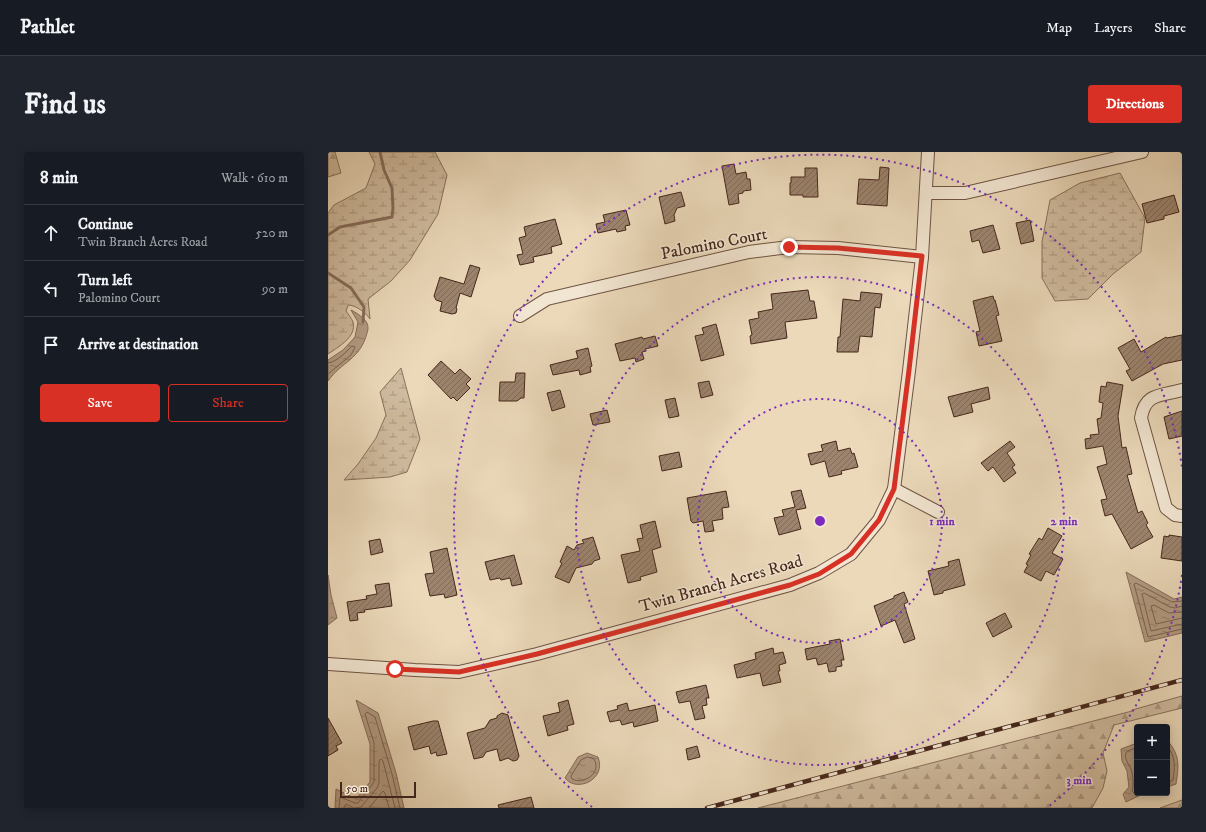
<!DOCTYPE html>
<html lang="en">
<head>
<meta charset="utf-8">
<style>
  body { margin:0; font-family:"IM FELL DW Pica",serif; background:#20242c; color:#f1f3f6 }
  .controls { position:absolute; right:12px; bottom:12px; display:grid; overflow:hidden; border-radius:4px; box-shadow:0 2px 10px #0003 }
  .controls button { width:36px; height:36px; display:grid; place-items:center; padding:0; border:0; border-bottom:1px solid #363941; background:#171b24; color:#f1f3f6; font:20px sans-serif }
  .scale { position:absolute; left:12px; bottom:10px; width:76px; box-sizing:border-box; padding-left:4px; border:2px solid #46271b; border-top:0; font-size:11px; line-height:14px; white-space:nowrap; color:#46271b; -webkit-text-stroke:3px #f2e6d2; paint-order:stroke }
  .stop { position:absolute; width:12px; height:12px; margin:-9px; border:3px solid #d93025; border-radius:50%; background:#fff }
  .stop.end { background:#d93025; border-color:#fff; box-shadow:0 1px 4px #0008 }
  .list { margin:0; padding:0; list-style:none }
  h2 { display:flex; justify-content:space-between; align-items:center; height:52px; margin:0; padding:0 16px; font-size:17px }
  h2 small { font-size:13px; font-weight:400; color:#9ea1a6 }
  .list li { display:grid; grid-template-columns:26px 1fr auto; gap:12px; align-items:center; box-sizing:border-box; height:56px; padding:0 16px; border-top:1px solid #363941 }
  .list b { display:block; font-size:15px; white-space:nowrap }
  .list p { margin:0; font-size:13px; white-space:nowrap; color:#9ea1a6 }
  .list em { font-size:13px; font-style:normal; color:#9ea1a6 }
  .actions { display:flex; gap:8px; padding:12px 16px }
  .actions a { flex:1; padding:9px 0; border:1px solid #d93025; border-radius:4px; text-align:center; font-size:14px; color:#d93025 }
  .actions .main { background:#d93025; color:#fff }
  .icon { flex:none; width:22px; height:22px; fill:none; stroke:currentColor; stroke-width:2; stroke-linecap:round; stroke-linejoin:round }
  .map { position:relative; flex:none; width:854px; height:656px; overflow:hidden; border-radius:4px }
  header { display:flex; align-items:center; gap:24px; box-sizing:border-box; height:56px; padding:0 20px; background:#171b24; border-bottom:1px solid #363941 }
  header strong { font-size:19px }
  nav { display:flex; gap:22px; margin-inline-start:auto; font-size:14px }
  .intro { display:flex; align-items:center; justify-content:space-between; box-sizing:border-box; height:96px; padding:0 24px }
  h1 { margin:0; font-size:28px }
  .button { padding:10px 18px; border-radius:4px; background:#d93025; color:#fff; font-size:14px; font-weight:700 }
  main { display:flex; gap:24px; padding:0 24px }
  aside { flex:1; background:#171b24; border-radius:4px; box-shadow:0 2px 10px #0003 }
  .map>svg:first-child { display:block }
  .forest { fill:url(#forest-firs); stroke:#8a715d }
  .wetland { fill:url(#wetland-marsh); stroke:#8a715d }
  .water { fill:url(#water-ripples); stroke:#876d5a }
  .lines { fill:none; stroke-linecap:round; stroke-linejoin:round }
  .shore { stroke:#7c6250; stroke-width:1 }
  .stream { stroke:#876d5a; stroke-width:3 }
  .building { fill:url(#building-hatch); stroke:#46271b }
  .minor-casing { stroke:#6f5443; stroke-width:14 }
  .minor { stroke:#f2e6d2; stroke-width:12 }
  .rail-casing { stroke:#46271b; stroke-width:4.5 }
  .rail { stroke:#f2e6d2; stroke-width:3; stroke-dasharray:9; stroke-linecap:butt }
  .route { stroke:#d93025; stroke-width:5 }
  .ring { fill:none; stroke:#7b2cbf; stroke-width:2; stroke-dasharray:2 4 }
  .labels { text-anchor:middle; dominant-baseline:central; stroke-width:3; stroke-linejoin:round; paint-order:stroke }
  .street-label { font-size:17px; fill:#46271b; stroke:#f2e6d2 }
  .centre { fill:#7b2cbf; stroke:#f2e6d2; stroke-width:2 }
  .ring-label { font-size:12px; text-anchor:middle; font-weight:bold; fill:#7b2cbf; stroke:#f2e6d2; stroke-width:3; stroke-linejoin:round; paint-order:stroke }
</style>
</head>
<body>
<header>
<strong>Pathlet</strong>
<nav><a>Map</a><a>Layers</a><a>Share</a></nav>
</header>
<div class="intro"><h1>Find us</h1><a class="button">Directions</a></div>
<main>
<aside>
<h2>8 min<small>Walk · 610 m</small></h2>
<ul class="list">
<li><svg class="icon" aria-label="ahead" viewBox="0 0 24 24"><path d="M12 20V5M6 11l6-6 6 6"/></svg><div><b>Continue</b><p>Twin Branch Acres Road</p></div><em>520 m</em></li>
<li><svg class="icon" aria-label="left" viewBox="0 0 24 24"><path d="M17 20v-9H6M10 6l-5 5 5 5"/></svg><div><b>Turn left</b><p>Palomino Court</p></div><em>90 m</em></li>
<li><svg class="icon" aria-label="arrive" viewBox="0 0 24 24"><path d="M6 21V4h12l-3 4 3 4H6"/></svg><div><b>Arrive at destination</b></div></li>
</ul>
<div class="actions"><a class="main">Save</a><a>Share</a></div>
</aside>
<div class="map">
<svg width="854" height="656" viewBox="0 0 854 656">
  <defs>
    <pattern id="forest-firs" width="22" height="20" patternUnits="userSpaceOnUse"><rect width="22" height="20" fill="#cfbb9f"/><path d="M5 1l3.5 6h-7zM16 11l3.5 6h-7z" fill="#aa9881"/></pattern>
    <pattern id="wetland-marsh" width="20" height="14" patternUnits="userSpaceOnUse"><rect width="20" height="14" fill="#cfbb9f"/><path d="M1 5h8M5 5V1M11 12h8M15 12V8" fill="none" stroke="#aa9881"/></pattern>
    <pattern id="water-ripples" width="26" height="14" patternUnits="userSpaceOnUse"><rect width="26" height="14" fill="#b39c84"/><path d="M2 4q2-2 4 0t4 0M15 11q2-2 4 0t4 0" fill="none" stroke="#937f6b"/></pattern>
    <pattern id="building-hatch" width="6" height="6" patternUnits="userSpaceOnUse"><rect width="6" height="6" fill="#9c846e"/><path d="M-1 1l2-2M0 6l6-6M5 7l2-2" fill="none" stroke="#816c5a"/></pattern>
  </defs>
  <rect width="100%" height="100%" fill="#ebd9ba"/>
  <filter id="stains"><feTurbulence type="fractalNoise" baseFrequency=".005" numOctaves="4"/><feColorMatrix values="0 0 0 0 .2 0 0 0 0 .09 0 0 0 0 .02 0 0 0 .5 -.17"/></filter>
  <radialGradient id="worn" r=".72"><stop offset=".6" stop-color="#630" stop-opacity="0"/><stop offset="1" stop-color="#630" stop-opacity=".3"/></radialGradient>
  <g class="forest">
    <polygon points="0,0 7,0 13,21 0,25"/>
    <polygon points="854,544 854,556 786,573 775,601 779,619 775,636 764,656 430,656 804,559 804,558"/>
    <polygon points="854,648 854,656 832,656"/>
  </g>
  <g class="wetland">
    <path d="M41 0H107L119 23 110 62 82 108 63 129 40 147 42 167C38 161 28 153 20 153L18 159C20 162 24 167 25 170 29 185 10 195 0 202V61L6 53 38 36 47 12Z"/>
    <polygon points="792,21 817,66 813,100 785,122 760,147 727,149 714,126 714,90 722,48 752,31"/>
    <polygon points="73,216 92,287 79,320 62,325 16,328 30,312 48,286 58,263 52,240"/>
  </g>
  <g class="water">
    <path d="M23 158C27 160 32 163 36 167 40 171 41 176 39 181 32 208 14 209 0 229V208L15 198 27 185 30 170Z"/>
    <polygon points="798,420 846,447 854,445 854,481 817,490"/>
    <polygon points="0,423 3,443 9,466 0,473"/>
    <polygon points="28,548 50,561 68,621 76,656 7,656 8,637 28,647 42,630 42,592"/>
    <path d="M839 588C852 603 851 613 848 632L839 635Z"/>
    <polygon points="809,591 809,641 817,641 798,650 795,642 801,635 799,619 794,609 793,597"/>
    <path d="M259 601 270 605C279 628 248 641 237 626L250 605Z"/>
  </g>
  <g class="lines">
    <g class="shore">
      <path d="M0 211C9 210 18 200 24 194L27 195 23 203 0 222"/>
      <polyline points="854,449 844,450 808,431 806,432 820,485 854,477"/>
      <polyline points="854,454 847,456 842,455 816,441 814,442 823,479 854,472"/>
      <polyline points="854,460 841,461 826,453 823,454 828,472 854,466"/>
      <path d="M839 594C848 604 847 616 845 628L839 631"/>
      <path d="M809 596C806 597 799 598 798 601 796 607 801 612 803 617 805 623 806 633 804 639L806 641 809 640"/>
      <path d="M260 605 266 607C274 621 256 633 244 627L243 624 253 608Z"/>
      <polyline points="11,656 12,645 27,651 30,651 46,630 46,591 37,562 39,560 47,565 64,622 72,656"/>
      <polyline points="16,656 18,652 26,656 33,655 49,636 51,631 51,609 53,607 55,609 67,656"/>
      <polyline points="41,656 55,639 57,641 61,656"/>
    </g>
    <g class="stream">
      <polyline points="0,83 12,75 64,65 65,56 64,36 56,18 52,0"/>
      <polyline points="0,121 23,136 36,155 35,170"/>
    </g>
  </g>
  <g class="building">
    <polygon points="406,12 408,22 418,20 419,27 422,27 423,38 415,39 415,41 410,42 411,51 401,53 394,14"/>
    <polygon points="552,15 561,16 559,54 529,52 531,27 551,28"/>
    <polygon points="477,16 489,16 490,45 475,45 475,43 462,43 462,31 463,31 463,25 477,25"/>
    <polygon points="353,40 357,54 349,56 346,63 347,69 337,72 331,45"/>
    <polygon points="846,43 851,60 836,64 836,67 819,71 814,52"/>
    <polygon points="298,58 302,73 297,74 298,78 289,80 288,77 270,81 268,72 277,70 275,63"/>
    <polygon points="227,67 234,92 223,95 224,101 205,105 206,110 192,113 189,103 195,102 191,86 198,84 196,75"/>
    <polygon points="702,68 706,89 693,92 688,71"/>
    <polygon points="665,73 672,97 655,101 651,88 644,90 642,79"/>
    <polygon points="142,113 152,116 143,145 132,141 128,156 129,157 128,161 124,162 112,159 114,150 108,148 106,144 112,125 136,132"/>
    <polygon points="480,138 482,149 486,149 489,166 457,170 459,186 423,192 422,184 424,183 421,168 431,166 430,160 445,157 443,142"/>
    <polygon points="533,140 554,142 552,156 547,155 544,185 532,184 530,200 509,200 510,185 512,185 515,147 532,149"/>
    <polygon points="665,144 666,148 667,148 671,163 668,164 674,189 651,194 648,180 652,179 645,149"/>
    <polygon points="388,172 396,203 373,209 367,184 376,182 374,176"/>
    <polygon points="854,183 854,208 835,212 804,229 798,219 802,217 790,196 806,187 813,200 838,185 839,186"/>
    <polygon points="327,184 330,194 317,197 318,199 314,200 316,207 308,210 307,206 292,209 287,192 314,185 315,187"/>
    <polygon points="260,196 264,214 262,215 263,220 252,223 251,218 225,223 222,213 250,206 248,199"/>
    <polygon points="113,209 127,222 132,217 143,227 138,232 142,236 129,249 125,245 123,247 100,223"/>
    <polygon points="188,221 197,221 196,246 193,246 189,249 171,249 172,230 187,230"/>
    <polygon points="381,229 385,243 373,246 370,231"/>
    <polygon points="779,230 795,233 790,264 794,296 798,295 803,317 804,322 799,323 810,361 814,359 820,371 818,373 825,385 803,397 784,362 777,364 773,348 779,347 769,315 779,312 775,294 758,297 757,287 763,286 762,283 771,282 769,267 773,266 775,251 771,250 773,234 778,235"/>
    <polygon points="660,235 662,247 643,252 645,260 626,265 620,245"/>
    <polygon points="232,238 237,255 224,259 219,241"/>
    <polygon points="347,246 351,264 341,266 337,248"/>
    <polygon points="279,258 282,270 265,273 262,262"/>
    <polygon points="854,259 854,284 841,287 836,265"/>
    <polygon points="508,289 510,299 522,296 524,302 526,301 530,315 513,319 514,322 501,325 497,309 483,313 480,302 495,299 493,293"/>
    <polygon points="682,289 687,295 679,301 687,313 684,315 688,321 676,330 665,315 660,319 653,311"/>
    <polygon points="351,300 354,315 334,319 331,304"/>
    <polygon points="473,338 478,356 468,358 473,377 451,383 446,366 456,364 454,358 467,355 463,340"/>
    <polygon points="398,339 401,355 394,356 395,367 384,369 386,379 377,380 375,369 365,371 363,369 359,346"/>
    <polygon points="327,369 333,395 324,398 329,420 312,425 313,428 300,431 293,403 312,399 309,387 315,386 312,373"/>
    <polygon points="720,376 734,384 724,401 735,407 726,423 718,419 713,429 696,420 700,413 698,412 703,403 701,402 711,386 714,388"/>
    <polygon points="841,383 854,385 854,409 833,406 836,384 841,385"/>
    <polygon points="265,385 272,407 266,409 264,412 248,416 241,431 227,425 234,411 232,410 239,394 246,398 249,393 256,391 254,388"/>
    <polygon points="52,387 55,400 43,403 41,389"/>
    <polygon points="119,396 129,443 117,446 116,442 102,444 97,422 106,421 102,400"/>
    <polygon points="186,403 194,432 184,434 182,426 173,428 172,426 162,428 157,410"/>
    <polygon points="631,407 637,433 615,439 615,441 606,443 600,419 621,414 620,410"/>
    <polygon points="61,431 64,454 36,458 37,460 29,461 30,468 22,469 19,450 39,447 38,444 49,442 47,433"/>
    <polygon points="576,440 580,450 576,452 587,487 576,491 567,468 553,474 546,454 566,446 566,444"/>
    <polygon points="677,461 684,475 665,485 658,471"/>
    <polygon points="512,487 516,508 513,508 514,514 508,515 508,519 501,520 499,511 490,513 488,506 479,508 477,497 502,492 501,489"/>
    <polygon points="445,496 446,502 455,500 458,511 451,513 452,519 450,519 453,530 435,534 432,521 409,526 406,513 428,507 427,501"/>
    <polygon points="378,533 381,546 378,546 379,553 374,554 377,566 367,568 362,549 351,551 348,540"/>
    <polygon points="240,548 246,572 239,574 240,578 220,584 215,564 232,560 230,551"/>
    <polygon points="299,551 301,559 327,553 330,569 306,575 305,570 294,573 292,568 282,570 279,560 290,557 289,554"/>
    <polygon points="174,561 180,563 191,604 189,608 185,609 180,606 172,609 169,597 158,600 155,605 146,607 139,581 157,576 162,568 169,566 169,564"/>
    <polygon points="0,566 14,591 8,594 10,598 0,604"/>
    <polygon points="105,569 110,569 119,602 109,604 108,600 103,602 101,594 86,598 80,575"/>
    <polygon points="369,594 372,605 360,608 358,597"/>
    <polygon points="203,645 206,656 171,656 170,653"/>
  </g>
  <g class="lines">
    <g class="minor-casing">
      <g id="minor">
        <polyline points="598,41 637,41 814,0"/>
        <polyline points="192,164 219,147 421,100 461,95 510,96 594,105"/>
        <path d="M854 238C832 244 817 241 813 266L838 356 847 363 854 364"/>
        <polyline points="566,337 610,360"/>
        <polyline points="0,512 87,518 131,520 209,502 462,433 491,421 523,402 551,368 566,337 581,219 594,105 600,0"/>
      </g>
    </g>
    <use href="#minor" class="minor"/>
    <g class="rail-casing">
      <polyline id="rail" points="379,656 854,528"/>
    </g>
    <use href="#rail" class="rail"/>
  </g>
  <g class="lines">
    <polyline class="route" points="67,517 131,520 209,502 462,433 491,422 523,402 551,368 566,337 581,218 594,104 510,96 461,95"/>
  </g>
  <g class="ring">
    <circle cx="492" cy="369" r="122"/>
    <circle cx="492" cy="369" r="244"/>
    <path d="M854 423A366 366 0 0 1 720 655M264 655A366 366 0 1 1 854 315"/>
  </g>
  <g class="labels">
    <g class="street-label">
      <text transform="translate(386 92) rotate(-11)">Palomino Court</text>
      <text transform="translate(393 432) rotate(-16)">Twin Branch Acres Road</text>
    </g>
  </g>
  <circle cx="492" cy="369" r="6" class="centre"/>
  <g class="ring-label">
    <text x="614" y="373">1 min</text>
    <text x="736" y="373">2 min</text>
    <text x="751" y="632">3 min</text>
  </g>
  <rect width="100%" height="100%" filter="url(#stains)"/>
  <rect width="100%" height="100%" fill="url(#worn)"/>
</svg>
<div class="controls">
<button>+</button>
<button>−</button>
</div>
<div class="scale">50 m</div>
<div class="stop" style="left:67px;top:517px"></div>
<div class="stop end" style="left:461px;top:95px"></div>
</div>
</main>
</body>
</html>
